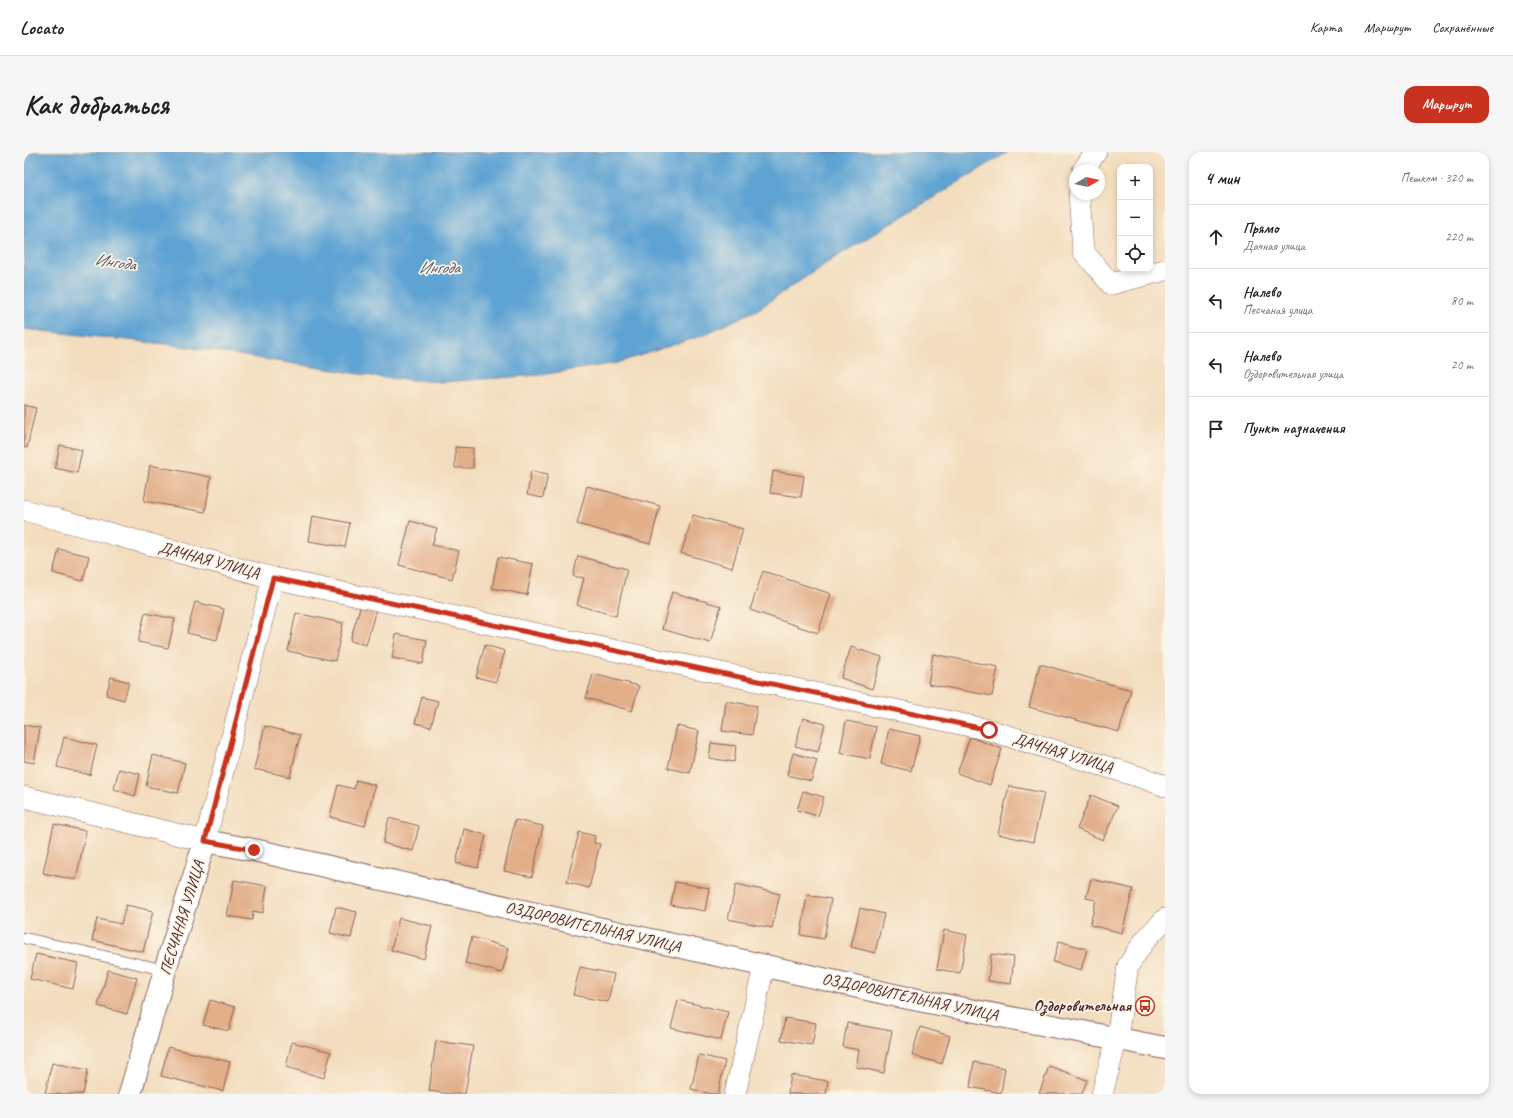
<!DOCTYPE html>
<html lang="ru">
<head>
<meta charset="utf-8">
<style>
  body { margin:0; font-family:Caveat,sans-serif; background:#f6f6f6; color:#222 }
  .controls { position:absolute; right:12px; top:12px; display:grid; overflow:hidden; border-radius:8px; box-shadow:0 2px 6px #0003 }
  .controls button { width:36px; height:36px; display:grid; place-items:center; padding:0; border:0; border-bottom:1px solid #e0e0e0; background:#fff; color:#222; font:20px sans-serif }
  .compass { position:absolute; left:1045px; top:12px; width:36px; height:36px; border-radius:50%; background:#fff; box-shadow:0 2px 6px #0003; rotate:81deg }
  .stop { position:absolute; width:12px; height:12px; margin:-9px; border:3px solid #c8321e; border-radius:50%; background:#fff }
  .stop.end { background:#c8321e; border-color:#fff; box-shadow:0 1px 4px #0008 }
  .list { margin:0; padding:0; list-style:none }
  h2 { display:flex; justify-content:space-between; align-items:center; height:52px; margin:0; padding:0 16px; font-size:17px }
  h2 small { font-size:13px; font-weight:400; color:#767676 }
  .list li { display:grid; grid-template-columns:26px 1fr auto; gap:12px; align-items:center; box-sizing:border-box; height:64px; padding:0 16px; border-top:1px solid #e0e0e0 }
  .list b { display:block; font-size:15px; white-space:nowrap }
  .list p { margin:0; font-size:13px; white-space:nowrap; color:#767676 }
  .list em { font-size:13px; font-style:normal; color:#767676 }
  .icon { flex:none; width:22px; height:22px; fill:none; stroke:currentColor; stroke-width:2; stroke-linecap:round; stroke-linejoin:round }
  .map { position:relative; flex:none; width:1141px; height:942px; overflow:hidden; border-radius:12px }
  header { display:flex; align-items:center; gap:24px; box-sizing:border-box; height:56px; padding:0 20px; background:#fff; border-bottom:1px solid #e0e0e0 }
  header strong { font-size:19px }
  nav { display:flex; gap:22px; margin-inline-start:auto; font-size:14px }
  .intro { display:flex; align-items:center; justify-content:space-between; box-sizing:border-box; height:96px; padding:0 24px }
  h1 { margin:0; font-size:28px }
  .button { padding:10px 18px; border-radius:12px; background:#c8321e; color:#fff; font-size:14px; font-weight:700 }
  main { display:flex; gap:24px; padding:0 24px }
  aside { flex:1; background:#fff; border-radius:12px; box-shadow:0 2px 6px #0003 }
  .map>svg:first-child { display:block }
  .water { fill:#5da3d3; stroke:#54617f }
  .building { fill:#e2af89 }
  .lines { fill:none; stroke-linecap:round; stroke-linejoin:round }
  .service-casing { stroke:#85625e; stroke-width:12 }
  .minor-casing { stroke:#85625e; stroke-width:22 }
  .tertiary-casing { stroke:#85625e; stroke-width:24 }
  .service { stroke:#fff; stroke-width:10 }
  .minor { stroke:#fff; stroke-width:21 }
  .tertiary { stroke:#fff; stroke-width:22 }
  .route { stroke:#c8321e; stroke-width:5 }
  .labels { text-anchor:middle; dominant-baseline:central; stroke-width:3.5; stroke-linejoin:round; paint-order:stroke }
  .street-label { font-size:16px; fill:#4a1f2b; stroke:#fcf5e5 }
  .poi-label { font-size:16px; font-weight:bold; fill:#4a1f2b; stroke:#fcf5e5; text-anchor:end }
  .water-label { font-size:17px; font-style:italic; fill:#52546e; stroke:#fcf5e5 }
</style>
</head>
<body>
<header>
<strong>Locato</strong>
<nav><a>Карта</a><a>Маршрут</a><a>Сохранённые</a></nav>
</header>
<div class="intro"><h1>Как добраться</h1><a class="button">Маршрут</a></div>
<main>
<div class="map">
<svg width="1141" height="942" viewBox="0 0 1141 942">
  <rect width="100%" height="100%" fill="#fcf5e5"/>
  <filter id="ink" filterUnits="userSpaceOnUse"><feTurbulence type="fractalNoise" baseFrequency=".025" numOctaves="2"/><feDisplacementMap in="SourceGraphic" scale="8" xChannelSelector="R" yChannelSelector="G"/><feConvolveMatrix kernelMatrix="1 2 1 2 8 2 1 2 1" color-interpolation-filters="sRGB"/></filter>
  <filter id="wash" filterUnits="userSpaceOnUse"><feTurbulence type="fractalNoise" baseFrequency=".012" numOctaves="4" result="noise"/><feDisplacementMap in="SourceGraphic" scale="16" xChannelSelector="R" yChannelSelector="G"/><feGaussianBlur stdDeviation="0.9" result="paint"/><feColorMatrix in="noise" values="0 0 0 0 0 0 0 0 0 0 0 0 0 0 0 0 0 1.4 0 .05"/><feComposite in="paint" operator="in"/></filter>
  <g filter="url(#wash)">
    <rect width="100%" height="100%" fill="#f3ddbe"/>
    <polygon class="water" points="0,0 984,0 807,108 733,158 677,184 593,211 516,223 418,230 361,226 150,193 0,177"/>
    <g id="blocks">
      <g class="building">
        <polygon points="0,253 12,256 3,296 0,295"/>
        <polygon points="36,293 58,298 53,321 31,316"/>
        <polygon points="431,295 449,296 449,316 431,316"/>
        <polygon points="126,313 187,325 181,360 120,349"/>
        <polygon points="507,319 524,322 519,346 503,343"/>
        <polygon points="749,319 780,324 777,345 746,341"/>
        <polygon points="563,334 636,354 626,392 553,372"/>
        <polygon points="669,363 719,377 708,416 657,401"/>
        <polygon points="289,364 326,371 321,395 285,389"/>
        <polygon points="386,369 413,376 408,393 435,399 428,427 375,413"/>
        <polygon points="35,397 65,404 59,429 29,421"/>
        <polygon points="554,404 603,417 592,464 553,453 560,426 549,424"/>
        <polygon points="474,405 509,412 503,443 468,436"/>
        <polygon points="739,419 807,442 794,481 726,458"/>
        <polygon points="648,440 697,454 686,491 638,477"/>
        <polygon points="171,450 200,457 193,488 163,481"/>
        <polygon points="337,452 352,457 342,493 326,489"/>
        <polygon points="121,461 151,467 144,496 114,490"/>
        <polygon points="272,461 319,471 311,509 264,499"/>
        <polygon points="372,482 403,488 399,512 368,506"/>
        <polygon points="461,493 481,499 472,530 452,525"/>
        <polygon points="827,495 858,505 848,537 817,526"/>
        <polygon points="909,502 974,515 968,544 904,532"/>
        <polygon points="1016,512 1107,538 1095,580 1005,555"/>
        <polygon points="569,522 615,534 608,559 562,546"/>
        <polygon points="87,525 105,530 100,548 82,543"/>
        <polygon points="398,545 414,549 407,575 391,571"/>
        <polygon points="702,549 733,554 728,583 698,579"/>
        <polygon points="779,566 801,572 794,600 771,594"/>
        <polygon points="822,569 852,575 846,607 816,601"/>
        <polygon points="0,573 16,576 10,611 0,609"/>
        <polygon points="241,574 276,583 266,625 230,617"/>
        <polygon points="653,574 675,579 666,621 644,616"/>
        <polygon points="865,577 896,584 887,619 857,612"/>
        <polygon points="40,585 73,593 66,623 33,615"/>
        <polygon points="946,585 978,597 966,633 933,621"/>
        <polygon points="687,591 712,594 710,610 685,606"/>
        <polygon points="769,601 793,608 787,629 763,623"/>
        <polygon points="129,603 161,611 154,641 122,634"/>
        <polygon points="95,617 116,622 111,644 90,637"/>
        <polygon points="332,628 351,633 341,674 306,665 314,633 330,637"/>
        <polygon points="985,634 1020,641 1009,690 974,682"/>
        <polygon points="779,639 800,645 794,664 773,658"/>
        <polygon points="1067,643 1094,654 1079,688 1053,677"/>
        <polygon points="365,666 395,674 389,699 359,691"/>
        <polygon points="491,668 519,674 508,725 480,719"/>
        <polygon points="30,672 62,679 52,728 19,721"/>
        <polygon points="440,677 462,683 454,716 432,711"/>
        <polygon points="555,680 571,684 570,691 576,692 565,736 543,730"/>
        <polygon points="1067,727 1109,737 1098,781 1066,773 1072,748 1062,746"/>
        <polygon points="210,728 243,734 239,761 229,759 228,768 203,764"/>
        <polygon points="651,730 685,736 681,759 647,753"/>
        <polygon points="712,732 756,742 748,776 704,767"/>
        <polygon points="783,743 807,747 800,787 777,783"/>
        <polygon points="102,753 129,759 119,800 68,788 73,767 97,772"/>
        <polygon points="312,755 333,760 327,786 306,781"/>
        <polygon points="836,756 860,762 851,801 827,795"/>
        <polygon points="375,766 408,774 400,807 367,798"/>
        <polygon points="920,778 943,783 936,821 913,817"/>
        <polygon points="448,785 485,796 478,821 441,811"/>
        <polygon points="1035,789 1063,797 1057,818 1029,810"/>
        <polygon points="12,802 54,811 49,837 6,827"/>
        <polygon points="967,802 990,805 987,832 964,829"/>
        <polygon points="556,815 590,822 584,850 549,843"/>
        <polygon points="84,818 113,826 103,862 74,854"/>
        <polygon points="186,848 211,855 205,879 179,873"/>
        <polygon points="654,848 704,860 697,888 647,876"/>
        <polygon points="761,866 792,871 788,893 757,888"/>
        <polygon points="823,871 868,879 860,921 832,915 835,898 819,895"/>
        <polygon points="896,875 926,884 918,912 888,903"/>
        <polygon points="412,889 449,894 441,942 426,942 405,939"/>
        <polygon points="268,890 307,900 300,926 262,915"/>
        <polygon points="144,895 206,910 199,939 137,924"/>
        <polygon points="675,903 701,909 694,942 687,942 667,937"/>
        <polygon points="950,910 981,916 977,941 946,935"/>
        <polygon points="28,911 64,918 59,942 21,942"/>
        <polygon points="1025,914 1063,928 1058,942 1015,942"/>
        <polygon points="767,923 804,929 802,942 764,942"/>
      </g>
    </g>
  </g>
  <g filter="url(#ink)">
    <use href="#blocks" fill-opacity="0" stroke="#85625e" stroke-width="1"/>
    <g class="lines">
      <g class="service-casing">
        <polyline id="service" points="0,786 141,818"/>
      </g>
      <g class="minor-casing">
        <g id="minor">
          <polyline points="1059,18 1072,0"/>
          <polyline points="1055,42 1059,99 1087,132 1141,118"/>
          <polyline points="0,358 249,426 965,578 1122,627 1141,634"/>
          <polyline points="0,645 181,689 249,426"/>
          <polyline points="711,942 740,814"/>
          <polyline points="1078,942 1093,886 1104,814 1121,788 1141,767"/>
        </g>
      </g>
      <g class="tertiary-casing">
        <polyline id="tertiary" points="106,942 141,818 181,689 230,698 874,844 1141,896"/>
      </g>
      <use href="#service" class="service"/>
      <use href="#minor" class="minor"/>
      <use href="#tertiary" class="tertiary"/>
    </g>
  </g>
  <g class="lines" filter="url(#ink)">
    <polyline class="route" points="230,698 181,689 249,426 965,578"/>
  </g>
  <defs>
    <g id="bus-ring" transform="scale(1)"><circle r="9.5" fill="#fcf5e5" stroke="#c8321e" stroke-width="1.5"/><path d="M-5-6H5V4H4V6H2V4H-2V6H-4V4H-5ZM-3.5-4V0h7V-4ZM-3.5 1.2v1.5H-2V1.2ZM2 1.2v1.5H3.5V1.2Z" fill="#c8321e"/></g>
  </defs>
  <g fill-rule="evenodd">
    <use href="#bus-ring" x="1121" y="854"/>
  </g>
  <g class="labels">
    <g class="street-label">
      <text transform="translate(185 408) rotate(15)">ДАЧНАЯ УЛИЦА</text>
      <text transform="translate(1039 601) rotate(17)">ДАЧНАЯ УЛИЦА</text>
      <text transform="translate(158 766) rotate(-73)">ПЕСЧАНАЯ УЛИЦА</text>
      <text transform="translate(569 775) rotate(13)">ОЗДОРОВИТЕЛЬНАЯ УЛИЦА</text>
      <text transform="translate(886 845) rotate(12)">ОЗДОРОВИТЕЛЬНАЯ УЛИЦА</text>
    </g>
    <g class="poi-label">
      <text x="1107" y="854">Оздоровительная</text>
    </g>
    <g class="water-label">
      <text transform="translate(91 110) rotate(8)">Ингода</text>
      <text x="415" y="115">Ингода</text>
    </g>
  </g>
</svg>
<div class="controls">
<button>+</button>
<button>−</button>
<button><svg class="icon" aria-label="locate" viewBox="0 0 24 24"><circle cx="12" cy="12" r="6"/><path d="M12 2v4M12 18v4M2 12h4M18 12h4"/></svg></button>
</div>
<svg class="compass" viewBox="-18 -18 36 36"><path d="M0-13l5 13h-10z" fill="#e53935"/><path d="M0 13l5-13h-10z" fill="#767676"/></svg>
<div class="stop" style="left:965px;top:578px"></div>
<div class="stop end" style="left:230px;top:698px"></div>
</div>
<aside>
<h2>4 мин<small>Пешком · 320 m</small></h2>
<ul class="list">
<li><svg class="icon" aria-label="ahead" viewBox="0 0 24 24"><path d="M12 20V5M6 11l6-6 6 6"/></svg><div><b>Прямо</b><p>Дачная улица</p></div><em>220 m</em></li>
<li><svg class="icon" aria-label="left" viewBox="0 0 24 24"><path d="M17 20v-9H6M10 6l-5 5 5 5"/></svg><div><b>Налево</b><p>Песчаная улица</p></div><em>80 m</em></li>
<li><svg class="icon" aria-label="left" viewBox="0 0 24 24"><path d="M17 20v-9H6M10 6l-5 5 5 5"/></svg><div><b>Налево</b><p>Оздоровительная улица</p></div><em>20 m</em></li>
<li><svg class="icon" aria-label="arrive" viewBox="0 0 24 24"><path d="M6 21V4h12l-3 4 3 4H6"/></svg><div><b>Пункт назначения</b></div></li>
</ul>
</aside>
</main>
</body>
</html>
